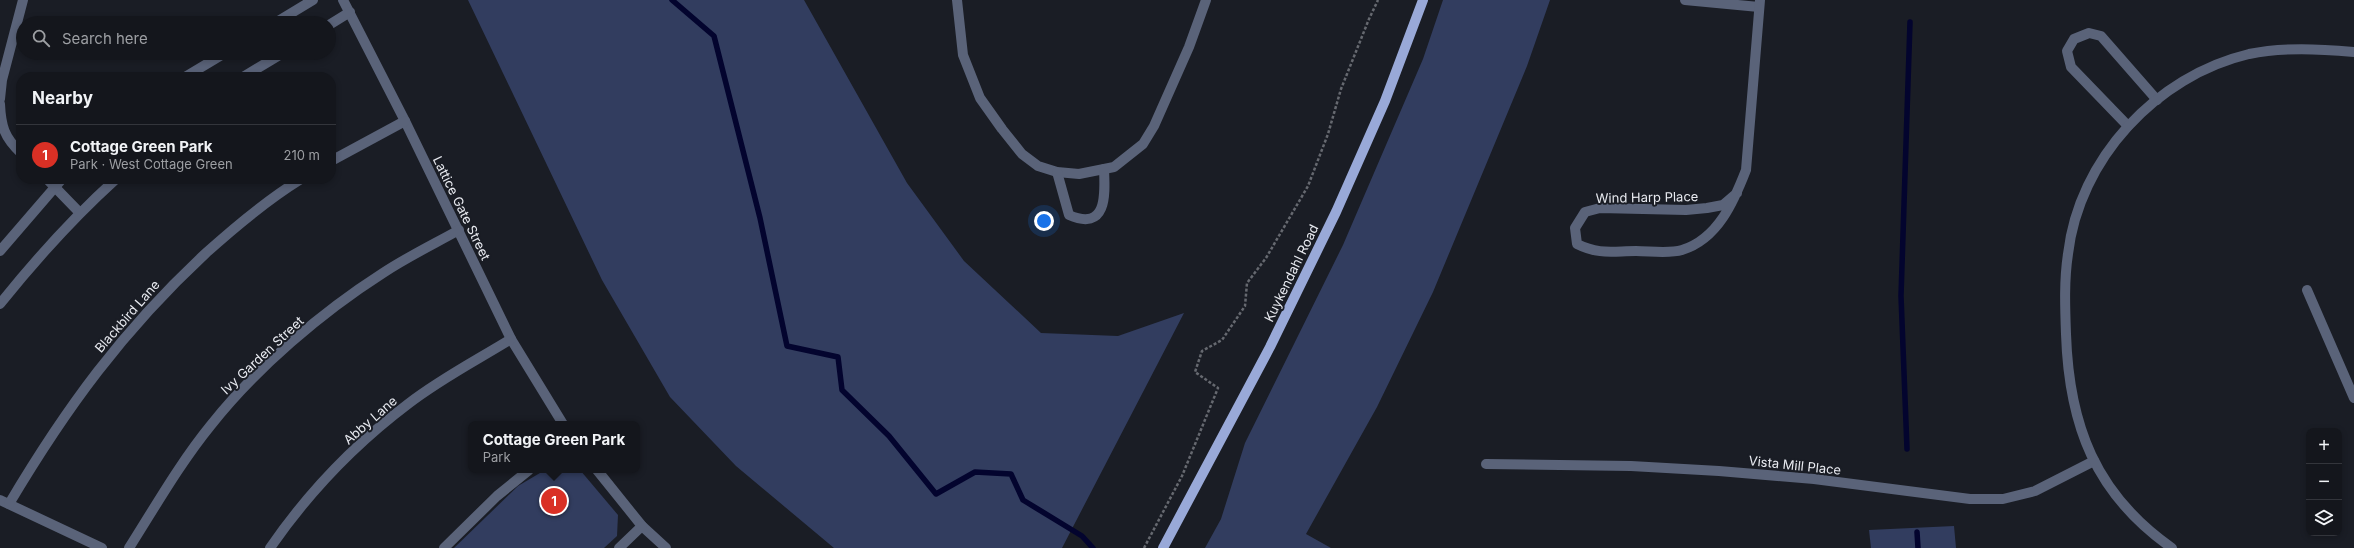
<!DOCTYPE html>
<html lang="en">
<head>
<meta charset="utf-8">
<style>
  body { margin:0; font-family:Inter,sans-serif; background:#1d1f25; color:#f1f3f6 }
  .controls { position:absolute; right:12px; bottom:12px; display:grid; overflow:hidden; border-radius:8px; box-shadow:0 2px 6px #0003 }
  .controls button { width:36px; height:36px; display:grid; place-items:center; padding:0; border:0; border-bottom:1px solid #33353b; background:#14161c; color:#f1f3f6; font:20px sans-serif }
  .you { position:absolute; left:1044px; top:221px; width:14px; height:14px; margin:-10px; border:3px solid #fff; border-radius:50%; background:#1a73e8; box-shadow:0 0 0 6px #1a73e833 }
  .badge { display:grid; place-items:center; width:26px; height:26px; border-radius:50%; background:#d93025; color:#fff; font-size:13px; font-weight:700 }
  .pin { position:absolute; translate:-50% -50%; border:2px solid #fff; box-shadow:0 1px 4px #0006 }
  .popup { position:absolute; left:468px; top:421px; width:172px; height:52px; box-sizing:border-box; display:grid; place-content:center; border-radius:8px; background:#14161c; filter:drop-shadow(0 1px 3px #0005); font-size:13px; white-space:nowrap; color:#9d9fa3 }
  .popup b { font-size:15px; color:#f1f3f6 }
  .popup::after { content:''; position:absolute; left:50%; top:100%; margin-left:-8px; border:8px solid transparent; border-top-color:#14161c }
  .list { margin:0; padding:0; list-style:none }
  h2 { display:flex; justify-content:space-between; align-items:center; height:52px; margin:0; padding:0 16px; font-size:17px }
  h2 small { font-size:13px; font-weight:400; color:#9d9fa3 }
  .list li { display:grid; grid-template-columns:26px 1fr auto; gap:12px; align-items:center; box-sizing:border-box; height:60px; padding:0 16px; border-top:1px solid #33353b }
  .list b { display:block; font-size:15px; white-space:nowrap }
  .list p { margin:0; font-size:13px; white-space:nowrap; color:#9d9fa3 }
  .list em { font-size:13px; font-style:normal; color:#9d9fa3 }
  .icon { flex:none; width:22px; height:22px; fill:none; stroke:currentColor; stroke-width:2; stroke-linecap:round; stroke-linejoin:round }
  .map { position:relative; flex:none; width:2354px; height:548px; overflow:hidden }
  .search { position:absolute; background:#14161c; box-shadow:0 2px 6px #0003; left:16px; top:16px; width:320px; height:44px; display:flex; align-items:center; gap:10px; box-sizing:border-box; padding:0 14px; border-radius:22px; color:#9d9fa3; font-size:15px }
  .panel { position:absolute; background:#14161c; box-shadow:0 2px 6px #0003; left:16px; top:72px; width:320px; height:112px; border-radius:16px }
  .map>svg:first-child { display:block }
  .green { fill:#323d5f }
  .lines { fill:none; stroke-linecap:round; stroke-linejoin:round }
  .stream { stroke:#03042e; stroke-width:5.5 }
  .path { stroke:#666970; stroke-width:2.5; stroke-dasharray:3 2; stroke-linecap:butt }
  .minor { stroke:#5a6379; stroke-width:10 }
  .major { stroke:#99a9d8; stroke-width:10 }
  .labels { text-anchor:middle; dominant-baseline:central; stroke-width:4; stroke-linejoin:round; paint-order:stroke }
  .street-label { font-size:13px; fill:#e8eaf0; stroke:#1a1d25 }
</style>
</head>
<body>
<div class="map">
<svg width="2354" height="548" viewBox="0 0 2354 548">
  <rect width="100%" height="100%" fill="#1a1d25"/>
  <g class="green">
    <polygon points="468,0 804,0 907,183 964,261 1041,333 1118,336 1184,313 1062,548 834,548 736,466 670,397 602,280"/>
    <polygon points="1443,0 1550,0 1527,66 1433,292 1377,407 1306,534 1331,548 1205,548 1221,519 1245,443 1343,245 1423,59"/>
    <polygon points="545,470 580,470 618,515 617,536 604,548 454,548 518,486"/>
    <polygon points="1954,526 1956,548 1871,548 1869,530"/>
  </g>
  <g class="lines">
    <g class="stream">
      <polyline points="672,0 714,36 760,218 787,346 838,357 842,390 889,436 936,494 975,472 1011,474 1023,500 1082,536 1093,548"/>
      <polyline points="1907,449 1901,296 1910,22"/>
      <polyline points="1917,532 1918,548"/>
    </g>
    <polyline class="path" points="1144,548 1182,476 1218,388 1195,372 1202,351 1222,340 1245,306 1247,283 1266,258 1308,186 1328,134 1341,89 1369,19 1378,0"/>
    <g class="minor">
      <polyline points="343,0 405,121 511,339 563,424"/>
      <polyline points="957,0 963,55 980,98 1002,129 1022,154 1038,166 1057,172 1079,174 1114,167 1143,144 1154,126 1189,47 1206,0"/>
      <polyline points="1685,0 1759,7"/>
      <polyline points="275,23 313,0"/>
      <polyline points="329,25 350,12"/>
      <polyline points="185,77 225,53"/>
      <polyline points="243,77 283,53"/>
      <polyline points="0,99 2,80 23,0"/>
      <path d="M0 104C1 126 4 137 21 153"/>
      <polyline points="2128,126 2071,67 2067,51 2074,39 2089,33 2101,36 2157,100"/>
      <polyline points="331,161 405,121"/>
      <path d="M1057 172 1069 215C1108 232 1105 193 1104 169"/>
      <polyline points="47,179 79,212"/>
      <path d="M1737 193 1723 205 1707 208 1686 210 1600 208 1585 212 1575 228 1577 244C1599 255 1613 251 1636 251 1650 251 1669 254 1682 250 1718 239 1734 201 1746 170L1760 0"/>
      <polyline points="0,251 62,179"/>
      <polyline points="2307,290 2354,398"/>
      <path d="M0 304C36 259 73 218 116 179"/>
      <polyline points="1486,464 1631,466 1719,471 1814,479 1970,499 2003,499 2035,491 2094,461"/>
      <polyline points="597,470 642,526 666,548"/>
      <polyline points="0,500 102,548"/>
      <path d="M9 504C66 408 123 330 206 253 236 226 267 200 301 179"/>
      <path d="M129 548C155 507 180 463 211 425 256 368 322 312 383 273 407 257 434 244 459 230"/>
      <path d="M270 548C308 493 355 444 408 404 440 379 477 360 511 339"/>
      <polyline points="444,548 497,496 529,470"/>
      <polyline points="619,548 642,526"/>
      <path d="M2172 548C2095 494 2069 425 2066 334 2065 307 2064 280 2068 254 2079 159 2156 76 2249 54 2284 47 2319 49 2354 52"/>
    </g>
    <polyline class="major" points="1163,548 1270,347 1336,212 1385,101 1423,0"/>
  </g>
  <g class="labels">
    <g class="street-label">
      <text transform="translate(1647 197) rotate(-1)">Wind Harp Place</text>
      <text transform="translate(462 208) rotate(64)">Lattice Gate Street</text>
      <text transform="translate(1291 273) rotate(-64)">Kuykendahl Road</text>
      <text transform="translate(127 316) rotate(-49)">Blackbird Lane</text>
      <text transform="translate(262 355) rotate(-43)">Ivy Garden Street</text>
      <text transform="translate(370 420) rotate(-41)">Abby Lane</text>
      <text transform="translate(1795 465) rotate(6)">Vista Mill Place</text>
    </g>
  </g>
</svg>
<div class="controls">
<button>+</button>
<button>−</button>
<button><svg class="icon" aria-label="layers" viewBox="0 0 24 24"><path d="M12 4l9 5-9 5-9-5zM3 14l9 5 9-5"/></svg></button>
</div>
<div class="you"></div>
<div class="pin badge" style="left:554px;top:501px">1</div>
<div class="popup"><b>Cottage Green Park</b>Park</div>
<div class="search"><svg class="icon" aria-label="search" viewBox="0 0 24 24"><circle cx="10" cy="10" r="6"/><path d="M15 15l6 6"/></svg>Search here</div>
<section class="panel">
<h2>Nearby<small></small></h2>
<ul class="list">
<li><span class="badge">1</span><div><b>Cottage Green Park</b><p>Park · West Cottage Green</p></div><em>210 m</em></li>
</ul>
</section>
</div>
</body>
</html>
